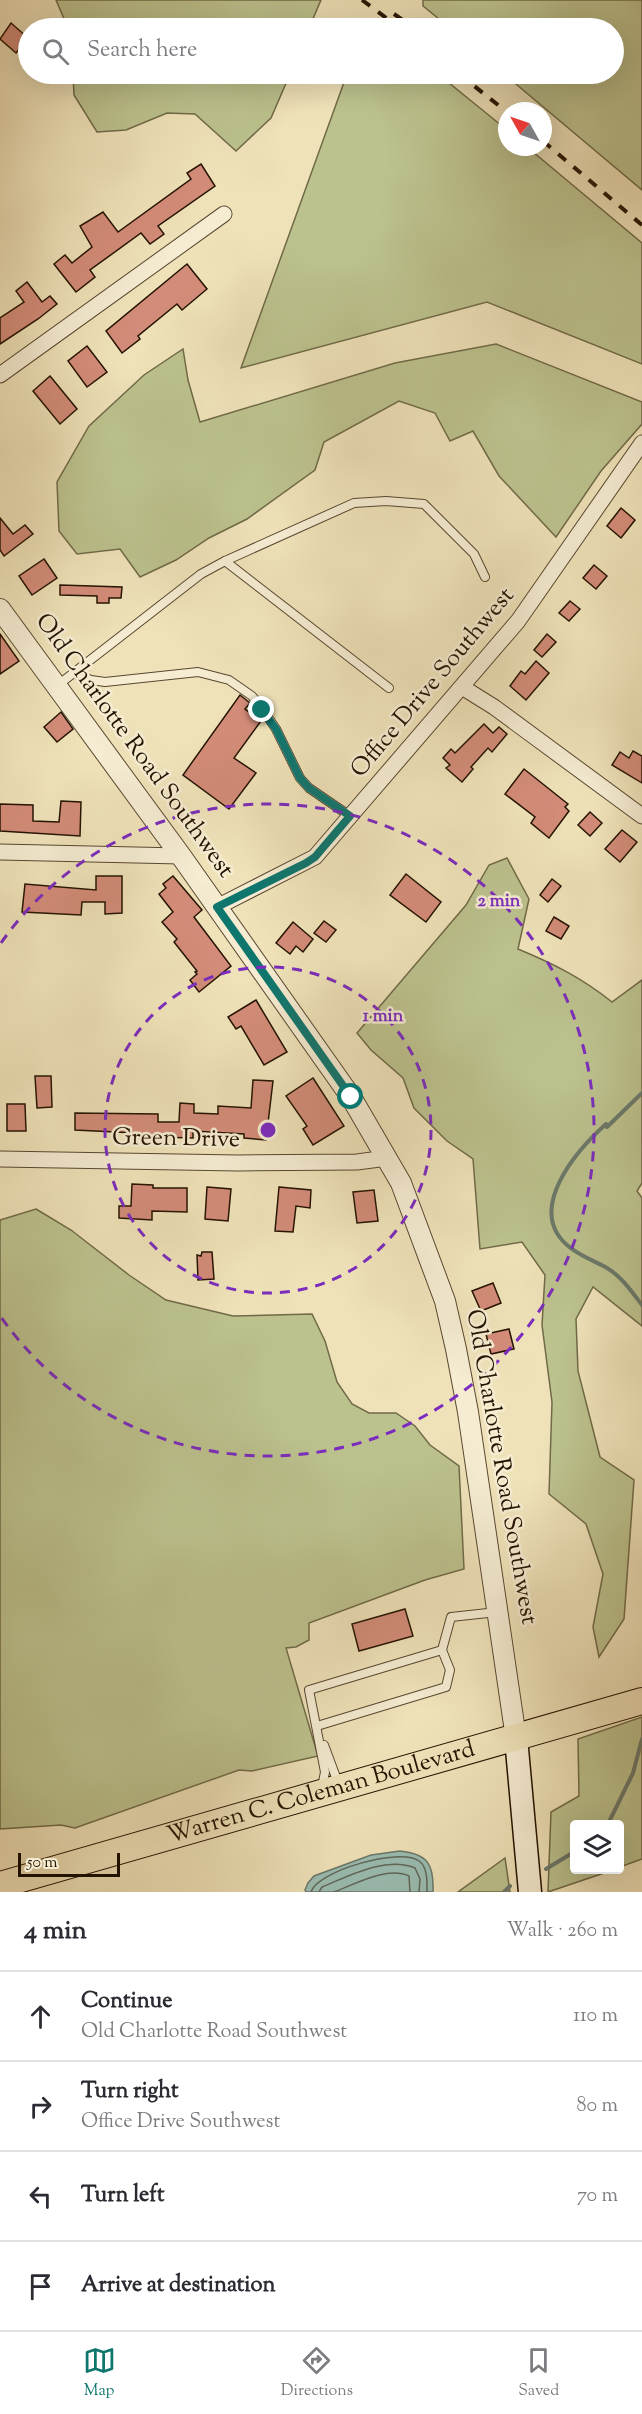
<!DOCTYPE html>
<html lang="en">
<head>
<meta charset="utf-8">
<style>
  body { margin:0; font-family:"Sorts Mill Goudy",serif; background:#f2f2f3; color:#2b2b33 }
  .controls { position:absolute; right:18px; bottom:18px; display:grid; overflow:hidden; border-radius:6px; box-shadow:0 6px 24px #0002 }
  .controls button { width:54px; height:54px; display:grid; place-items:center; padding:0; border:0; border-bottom:2px solid #e1e1e2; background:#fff; color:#2b2b33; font:30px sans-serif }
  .compass { position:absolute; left:498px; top:102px; width:54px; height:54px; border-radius:50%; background:#fff; box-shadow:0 6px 24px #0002; rotate:310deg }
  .scale { position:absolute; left:18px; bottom:15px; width:102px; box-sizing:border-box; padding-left:6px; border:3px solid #251301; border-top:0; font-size:16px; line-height:21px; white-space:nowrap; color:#251301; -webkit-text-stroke:4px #f5ecd2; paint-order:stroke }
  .stop { position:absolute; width:18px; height:18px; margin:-14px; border:4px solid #0f766e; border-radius:50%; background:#fff }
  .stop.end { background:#0f766e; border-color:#fff; box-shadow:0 2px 6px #0008 }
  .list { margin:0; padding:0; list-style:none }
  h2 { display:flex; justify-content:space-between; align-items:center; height:78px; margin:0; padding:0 24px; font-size:26px }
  h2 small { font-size:20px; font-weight:400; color:#7c7c81 }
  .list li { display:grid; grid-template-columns:39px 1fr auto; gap:18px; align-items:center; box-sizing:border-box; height:90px; padding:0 24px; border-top:2px solid #e1e1e2 }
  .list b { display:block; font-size:22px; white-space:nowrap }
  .list p { margin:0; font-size:20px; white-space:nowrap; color:#7c7c81 }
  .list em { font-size:20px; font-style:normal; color:#7c7c81 }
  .icon { flex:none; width:33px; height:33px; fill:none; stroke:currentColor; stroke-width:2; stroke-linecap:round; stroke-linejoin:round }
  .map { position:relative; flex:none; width:642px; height:1892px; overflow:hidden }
  .search { position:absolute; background:#fff; box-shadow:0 6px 24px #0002; left:18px; right:18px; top:18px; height:66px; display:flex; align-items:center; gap:15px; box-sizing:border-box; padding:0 21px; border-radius:33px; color:#7c7c81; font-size:22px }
  .sheet { height:438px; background:#fff }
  nav { display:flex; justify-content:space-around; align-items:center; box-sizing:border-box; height:84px; border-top:2px solid #e1e1e2; background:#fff; font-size:16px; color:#7c7c81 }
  nav a { display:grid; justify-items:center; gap:3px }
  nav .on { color:#0f766e }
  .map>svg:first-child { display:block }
  .green { fill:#bcc28e; stroke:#706a48; stroke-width:1.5 }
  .water { fill:#9abdb2; stroke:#6b796b; stroke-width:1.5 }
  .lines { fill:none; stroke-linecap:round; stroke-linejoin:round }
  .shore { stroke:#60685a; stroke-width:1.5 }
  .stream { stroke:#6b796b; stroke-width:4 }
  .building { fill:#d38c79; stroke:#251301; stroke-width:1.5 }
  .service-casing { stroke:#58472f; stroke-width:10 }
  .minor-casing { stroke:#58472f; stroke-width:17 }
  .tertiary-casing { stroke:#58472f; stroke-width:22 }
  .secondary-casing { stroke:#251301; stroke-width:25 }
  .trunk-casing { stroke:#251301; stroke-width:28 }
  .service { stroke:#f5ecd2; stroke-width:8 }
  .minor { stroke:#f5ecd2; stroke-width:15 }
  .tertiary { stroke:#f5ecd2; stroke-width:20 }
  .secondary { stroke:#f5ecd2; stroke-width:22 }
  .trunk { stroke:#efe2b9; stroke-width:26 }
  .rail { stroke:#251301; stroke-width:4; stroke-dasharray:10 10; stroke-linecap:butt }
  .route { stroke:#0f766e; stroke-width:8 }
  .ring { fill:none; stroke:#7b2cbf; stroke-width:3; stroke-dasharray:10 8 }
  .labels { text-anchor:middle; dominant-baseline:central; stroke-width:5; stroke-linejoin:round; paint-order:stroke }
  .street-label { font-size:24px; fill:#251301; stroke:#f5ecd2 }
  .centre { fill:#7b2cbf; stroke:#f5ecd2; stroke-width:3 }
  .ring-label { font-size:18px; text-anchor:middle; font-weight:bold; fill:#7b2cbf; stroke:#f5ecd2; stroke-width:5; stroke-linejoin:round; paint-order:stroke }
</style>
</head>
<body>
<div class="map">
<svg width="642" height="1892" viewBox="0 0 642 1892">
  <rect width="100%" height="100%" fill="#efe2b9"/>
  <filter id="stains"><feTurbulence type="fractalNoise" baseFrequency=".00333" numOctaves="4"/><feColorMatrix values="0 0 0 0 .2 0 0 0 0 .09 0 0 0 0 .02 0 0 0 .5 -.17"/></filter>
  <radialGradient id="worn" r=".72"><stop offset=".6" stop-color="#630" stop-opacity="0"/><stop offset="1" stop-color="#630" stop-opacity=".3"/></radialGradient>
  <g class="green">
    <polygon points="56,0 321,0 309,28 68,28"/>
    <polygon points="423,0 642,0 642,190 504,74 614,74 614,28 450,28 423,6"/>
    <polygon points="73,74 290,74 271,118 236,151 195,114 167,113 126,130 97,132 74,95"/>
    <polygon points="347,74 438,74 507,130 507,147 527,147 642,243 642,364 487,302 241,368"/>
    <polygon points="496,344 642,402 642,424 601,471 556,537 499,476 473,431 450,441 435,413 399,401 324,442 315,470 247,519 209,538 176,560 140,577 120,549 77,554 59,531 57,482 89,426 144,375 183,349 188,380 200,422 395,363"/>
    <path d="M507 858 529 899 518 949C554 964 582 978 612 1002L642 980V1183L637 1191 642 1198V1326L593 1287 576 1319 578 1371 600 1457 634 1480 624 1619 599 1657 593 1627 603 1574 586 1524 549 1494 552 1402 542 1325 545 1275 522 1242 480 1249 473 1159 447 1141 414 1108 403 1078 371 1050 357 1033 466 905 489 865Z"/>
    <polygon points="36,1209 71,1230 129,1275 166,1300 233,1316 312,1314 325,1341 337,1382 352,1404 369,1413 396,1413 415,1426 430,1445 459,1466 464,1569 425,1580 309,1623 309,1640 296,1647 286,1648 318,1756 252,1771 239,1770 75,1828 61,1825 0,1829 0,1220"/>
    <polygon points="642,1717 642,1859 620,1867 620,1824 574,1824 574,1870 613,1870 548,1892 551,1812 579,1796 578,1739"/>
    <polygon points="505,1858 510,1892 458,1892"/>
  </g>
  <path class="water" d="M400 1851C428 1854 434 1864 433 1892H306L305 1890 308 1883 314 1876 371 1855Z"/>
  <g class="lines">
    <g class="shore">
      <path d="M311 1892C317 1871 400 1847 419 1861 428 1867 427 1883 427 1892"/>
      <path d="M319 1892 322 1887C349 1876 385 1856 415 1868L420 1879 419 1892"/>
      <path d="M334 1892C355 1884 387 1866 409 1876L410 1892"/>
    </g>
    <g class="stream">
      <path d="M642 1093 607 1127 606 1124C576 1151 526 1209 567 1245 579 1256 593 1260 607 1268 622 1277 632 1292 642 1305"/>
      <polyline points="608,1824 633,1773 642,1739"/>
      <polyline points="546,1869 574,1852"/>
      <polyline points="504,1892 510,1886"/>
    </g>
  </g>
  <g class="building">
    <polygon points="11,23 28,38 16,53 0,39"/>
    <polygon points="201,164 215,186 158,226 164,234 150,244 141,233 90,270 95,277 76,292 54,264 65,255 72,263 92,247 80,226 103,212 118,232 191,179 187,173"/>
    <polygon points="187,264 207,289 182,310 177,304 138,336 140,339 122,353 106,331"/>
    <polygon points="27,282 42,302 50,296 57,304 38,319 0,344 0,318 24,302 16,291"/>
    <polygon points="87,346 107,372 87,387 68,361"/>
    <polygon points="50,376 77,409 60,424 33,391"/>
    <polygon points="621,508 635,520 621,538 607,526"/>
    <polygon points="0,518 13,534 25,525 33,534 4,556 0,550"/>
    <polygon points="44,559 57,578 32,595 19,576"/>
    <polygon points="594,565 607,576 596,589 583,578"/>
    <polygon points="60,585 122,587 121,598 109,598 109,603 97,603 97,596 60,595"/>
    <polygon points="570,601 580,609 569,621 559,613"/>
    <polygon points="0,634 19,661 0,674"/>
    <polygon points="547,634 556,642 542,657 534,650"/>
    <polygon points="536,661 549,673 526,700 510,686 521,671 525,674"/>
    <polygon points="240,695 250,703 245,709 261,721 234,758 256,773 229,809 183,775"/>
    <polygon points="61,712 73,729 57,742 44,727"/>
    <polygon points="484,724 493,733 499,727 507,734 492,752 488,748 471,767 473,769 462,782 446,768 450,765 443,758 451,749 455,753"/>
    <polygon points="633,751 642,756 642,783 612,765 620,752 629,758"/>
    <polygon points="524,769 568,804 565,807 569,811 549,838 531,823 535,817 505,794"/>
    <polygon points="61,801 81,802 80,836 0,831 0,804 33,805 33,821 59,822"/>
    <polygon points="590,812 602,823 590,836 578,825"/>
    <polygon points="622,830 637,842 620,862 605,849"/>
    <polygon points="406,874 441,902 426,922 390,895"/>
    <polygon points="96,876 122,876 122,913 105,914 105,902 82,902 81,915 22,912 25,884 96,890"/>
    <polygon points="173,876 202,910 194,917 231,966 199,992 190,980 197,974 195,972 197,971 174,942 177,939 162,922 173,912 159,894 166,888 163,884"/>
    <polygon points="552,879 561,886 548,902 540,895"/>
    <polygon points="554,917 569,926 561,939 546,931"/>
    <polygon points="324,921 336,930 326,942 314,933"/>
    <polygon points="293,922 313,939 303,952 296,946 290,954 276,943"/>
    <polygon points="256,1000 287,1052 264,1065 241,1026 236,1029 228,1017"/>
    <polygon points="35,1076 51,1076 52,1107 37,1108"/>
    <polygon points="313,1078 344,1126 313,1145 303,1129 307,1126 286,1096"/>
    <polygon points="253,1080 273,1081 266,1140 244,1138 244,1134 193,1131 193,1138 158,1137 158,1139 136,1138 136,1133 75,1130 75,1113 158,1114 158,1122 179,1122 180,1103 194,1104 194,1113 218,1114 218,1106 251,1108"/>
    <polygon points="7,1104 25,1104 26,1131 7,1131"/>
    <polygon points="132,1184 153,1185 153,1188 187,1188 187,1212 152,1211 152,1220 119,1218 119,1206 131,1206"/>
    <polygon points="207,1187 231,1189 228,1221 205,1219"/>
    <polygon points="279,1187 311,1190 310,1208 296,1206 293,1232 275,1231"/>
    <polygon points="374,1190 378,1221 357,1223 353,1192"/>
    <polygon points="202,1252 212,1252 214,1279 198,1280 197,1255 201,1256"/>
    <polygon points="493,1283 501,1303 481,1311 472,1291"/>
    <polygon points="509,1329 514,1349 491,1354 486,1334"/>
    <polygon points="405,1609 413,1636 359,1651 352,1624"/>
  </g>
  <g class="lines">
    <g class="service-casing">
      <g id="service">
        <polyline points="225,561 389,688"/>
        <polyline points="73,673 91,680 105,682 198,672 229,680 252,696 263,710 276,729 300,778 309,788 350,816"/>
        <polyline points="58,685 201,574 225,561 354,503 386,501 424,504 474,554 485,577"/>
        <polyline points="317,1726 446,1687 450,1670 442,1650 451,1617 497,1612"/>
        <polyline points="324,1745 337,1780 340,1783"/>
        <polyline points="322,1787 325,1772 309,1690 442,1650"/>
      </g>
    </g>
    <g class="minor-casing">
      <g id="minor">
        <polyline points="0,375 224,214"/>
        <polyline points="462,687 494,707 642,816"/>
        <polyline points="0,852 181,856"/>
        <polyline points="217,907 315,857 518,621 642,443"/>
        <polyline points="0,1159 238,1163 357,1162 387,1158"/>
      </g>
    </g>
    <g class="tertiary-casing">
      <polyline id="tertiary" points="0,609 181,856 351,1097 401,1183 445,1301 456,1349 468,1412 516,1738"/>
    </g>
    <g class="secondary-casing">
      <polyline id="secondary" points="516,1738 530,1892"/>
    </g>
    <g class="trunk-casing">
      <g id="trunk">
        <path id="s1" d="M0 1885 642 1701"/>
      </g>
    </g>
    <use href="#service" class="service"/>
    <use href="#minor" class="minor"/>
    <use href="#tertiary" class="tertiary"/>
    <use href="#secondary" class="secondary"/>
    <use href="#trunk" class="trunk"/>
    <g class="rail">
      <polyline points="362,0 400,28"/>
      <polyline points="394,14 414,28"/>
      <polyline points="459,74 507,112"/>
      <polyline points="543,141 642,225"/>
    </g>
  </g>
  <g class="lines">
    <polyline class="route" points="262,710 276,729 300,778 309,788 350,816 315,857 306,863 217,907 351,1097"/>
  </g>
  <g class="ring">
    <circle cx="268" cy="1130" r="163"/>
    <path d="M1 943A326 326 0 1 1 1 1317"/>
  </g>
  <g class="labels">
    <g class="street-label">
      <text transform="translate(433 683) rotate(-50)">Office Drive Southwest</text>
      <text transform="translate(134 746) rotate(54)">Old Charlotte Road Southwest</text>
      <text transform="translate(176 1139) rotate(1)">Green Drive</text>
      <text transform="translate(501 1467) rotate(80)">Old Charlotte Road Southwest</text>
      <text stroke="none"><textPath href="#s1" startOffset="334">Warren C. Coleman Boulevard</textPath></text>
    </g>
  </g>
  <circle cx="268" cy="1130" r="9" class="centre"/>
  <g class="ring-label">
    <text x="499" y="906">2 min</text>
    <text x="383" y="1021">1 min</text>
  </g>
  <rect width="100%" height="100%" filter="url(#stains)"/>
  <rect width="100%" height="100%" fill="url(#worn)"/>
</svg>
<div class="controls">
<button><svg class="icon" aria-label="layers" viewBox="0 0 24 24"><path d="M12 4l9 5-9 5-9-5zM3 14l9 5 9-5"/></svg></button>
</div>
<svg class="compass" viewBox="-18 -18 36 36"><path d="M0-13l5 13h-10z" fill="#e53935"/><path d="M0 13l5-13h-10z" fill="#7c7c81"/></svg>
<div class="scale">50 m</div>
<div class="stop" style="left:351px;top:1097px"></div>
<div class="stop end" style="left:262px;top:710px"></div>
<div class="search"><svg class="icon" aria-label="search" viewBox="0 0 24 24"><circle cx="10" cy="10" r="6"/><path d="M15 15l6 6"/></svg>Search here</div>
</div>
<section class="sheet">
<h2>4 min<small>Walk · 260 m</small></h2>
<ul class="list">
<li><svg class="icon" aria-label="ahead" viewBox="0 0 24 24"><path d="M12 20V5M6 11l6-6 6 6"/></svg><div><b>Continue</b><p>Old Charlotte Road Southwest</p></div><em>110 m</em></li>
<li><svg class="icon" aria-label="right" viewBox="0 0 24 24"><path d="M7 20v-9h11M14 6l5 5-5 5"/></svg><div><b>Turn right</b><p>Office Drive Southwest</p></div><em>80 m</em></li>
<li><svg class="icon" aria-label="left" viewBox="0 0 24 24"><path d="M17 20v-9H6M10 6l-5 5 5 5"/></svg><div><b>Turn left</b></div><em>70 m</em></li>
<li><svg class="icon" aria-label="arrive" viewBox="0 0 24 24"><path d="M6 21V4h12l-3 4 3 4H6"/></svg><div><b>Arrive at destination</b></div></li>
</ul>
</section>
<nav>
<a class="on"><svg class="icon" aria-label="map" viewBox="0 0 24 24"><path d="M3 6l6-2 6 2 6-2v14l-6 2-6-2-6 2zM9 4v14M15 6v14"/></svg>Map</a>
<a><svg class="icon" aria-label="directions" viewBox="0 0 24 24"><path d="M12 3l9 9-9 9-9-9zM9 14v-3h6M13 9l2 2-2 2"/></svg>Directions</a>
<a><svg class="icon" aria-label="saved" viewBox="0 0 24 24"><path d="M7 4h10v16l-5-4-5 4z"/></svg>Saved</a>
</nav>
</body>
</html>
